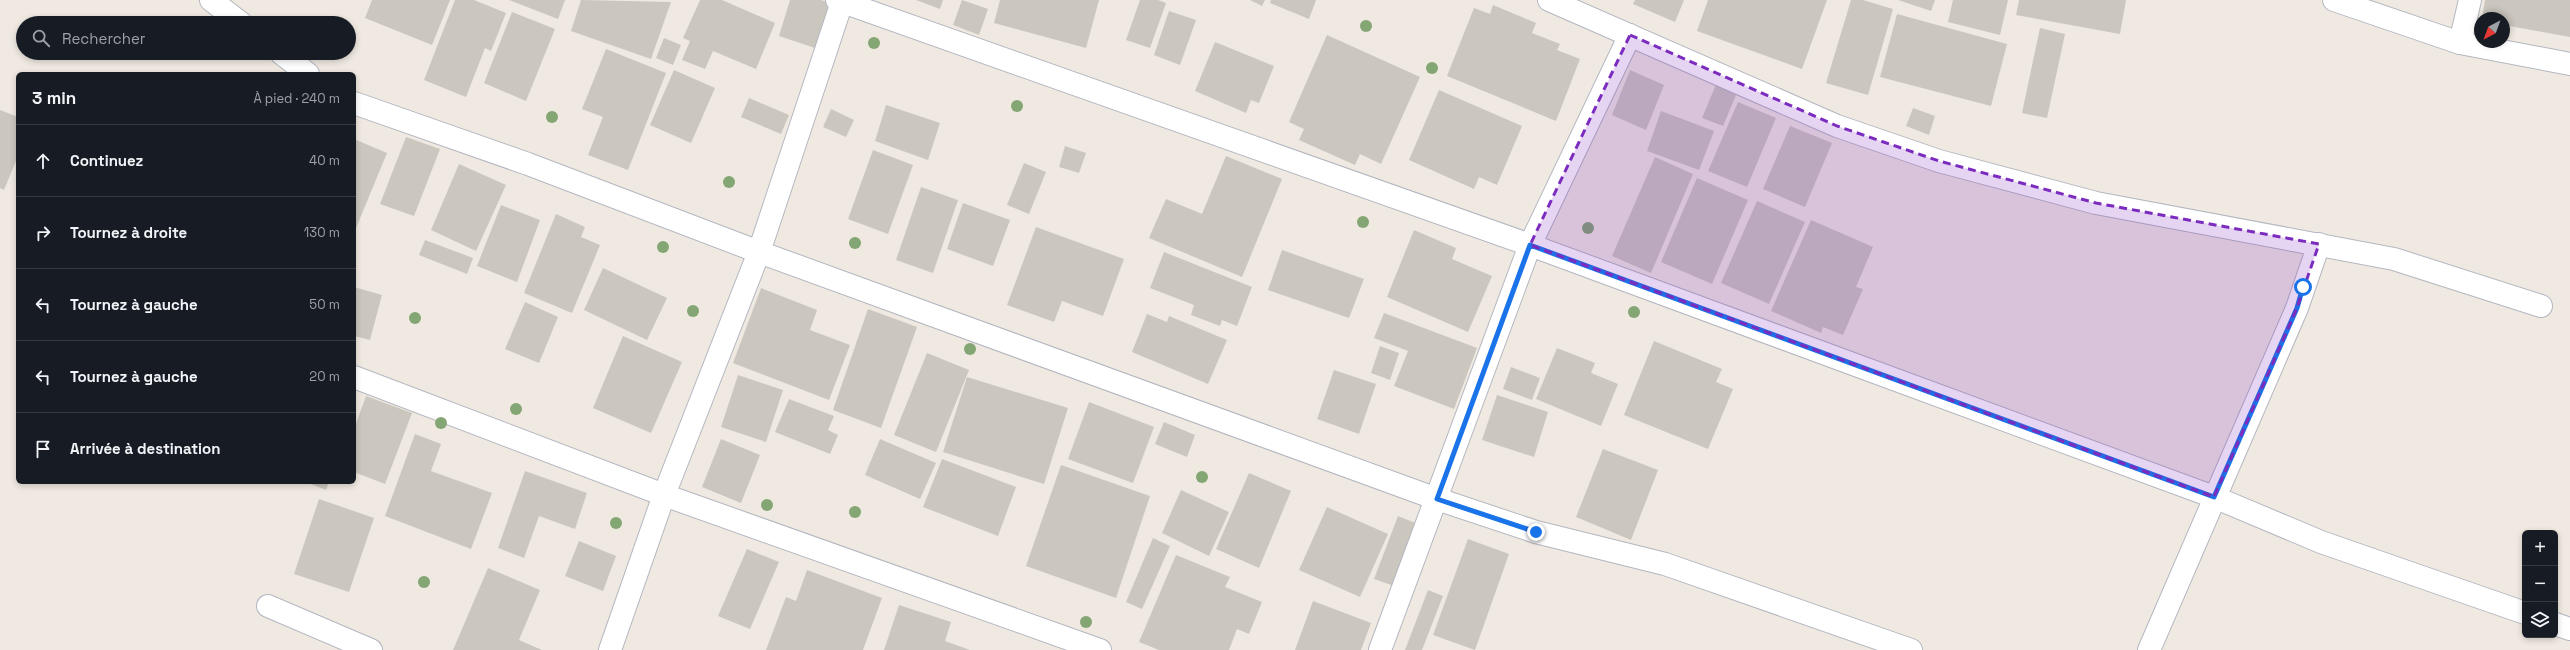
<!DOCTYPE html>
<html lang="fr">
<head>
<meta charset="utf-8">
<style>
  body { margin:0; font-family:"Space Grotesk",sans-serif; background:#20242c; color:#f1f3f6 }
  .controls { position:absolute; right:12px; bottom:12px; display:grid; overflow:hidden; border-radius:6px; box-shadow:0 2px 6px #0003 }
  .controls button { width:36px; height:36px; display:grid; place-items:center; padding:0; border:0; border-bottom:1px solid #363941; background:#171b24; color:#f1f3f6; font:20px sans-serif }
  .compass { position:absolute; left:2474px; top:12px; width:36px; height:36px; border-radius:50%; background:#171b24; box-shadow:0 2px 6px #0003; rotate:221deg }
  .stop { position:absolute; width:12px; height:12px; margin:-9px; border:3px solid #1a73e8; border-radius:50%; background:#fff }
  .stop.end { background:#1a73e8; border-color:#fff; box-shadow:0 1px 4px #0008 }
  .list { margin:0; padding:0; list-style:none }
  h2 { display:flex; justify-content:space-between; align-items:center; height:52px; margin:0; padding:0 16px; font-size:17px }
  h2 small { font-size:13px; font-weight:400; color:#9ea1a6 }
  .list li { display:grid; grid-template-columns:26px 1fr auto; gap:12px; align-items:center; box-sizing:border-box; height:72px; padding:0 16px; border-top:1px solid #363941 }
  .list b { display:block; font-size:15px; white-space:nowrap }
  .list em { font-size:13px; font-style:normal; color:#9ea1a6 }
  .icon { flex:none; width:22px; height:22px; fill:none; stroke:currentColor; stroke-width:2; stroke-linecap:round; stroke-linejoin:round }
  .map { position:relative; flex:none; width:2570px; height:650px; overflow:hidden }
  .search { position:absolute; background:#171b24; box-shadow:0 2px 6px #0003; left:16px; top:16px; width:340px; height:44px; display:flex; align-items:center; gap:10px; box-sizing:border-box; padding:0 14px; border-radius:22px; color:#9ea1a6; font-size:15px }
  .panel { position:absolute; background:#171b24; box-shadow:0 2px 6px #0003; left:16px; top:72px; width:340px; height:412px; border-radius:6px }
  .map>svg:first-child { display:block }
  .building { fill:#cbc7bf }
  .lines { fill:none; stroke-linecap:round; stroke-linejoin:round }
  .minor-casing { stroke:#b4b7c1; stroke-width:24 }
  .minor { stroke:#fff; stroke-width:22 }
  .tree { fill:#84a574 }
  .route { stroke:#1a73e8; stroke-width:5 }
  .marked { fill:#7b2cbf; fill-opacity:0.2; stroke:#7b2cbf; stroke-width:3; stroke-dasharray:8 5; stroke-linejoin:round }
</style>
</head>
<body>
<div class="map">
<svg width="2570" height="650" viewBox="0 0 2570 650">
  <rect width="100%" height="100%" fill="#efe9e1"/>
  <g class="building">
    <polygon points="372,0 450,0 432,45 365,18"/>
    <polygon points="455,0 474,0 506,13 491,51 485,48 466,97 424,80"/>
    <polygon points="509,0 565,0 558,19"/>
    <polygon points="581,0 671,2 651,59 571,31"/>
    <polygon points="700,0 722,0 775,23 756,69 713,51 705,69 682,60 690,41 683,38"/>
    <polygon points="790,0 821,0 830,3 815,48 779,36"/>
    <polygon points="916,0 943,0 940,9"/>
    <polygon points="962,0 988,9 979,35 953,25"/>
    <polygon points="1000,0 1099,0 1086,48 994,23"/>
    <polygon points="1140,0 1158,0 1166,3 1150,48 1126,40"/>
    <polygon points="1250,0 1265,0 1262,6"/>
    <polygon points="1271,0 1316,0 1309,19 1270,3"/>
    <polygon points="1635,0 1684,0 1675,22 1633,4"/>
    <polygon points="1708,0 1827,0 1802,69 1697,31"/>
    <polygon points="1851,0 1863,0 1893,9 1868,95 1826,83"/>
    <polygon points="1898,0 1935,0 1931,11"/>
    <polygon points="1953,0 2008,0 2000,35 1948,22"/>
    <polygon points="2019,0 2126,0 2120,34 2016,15"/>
    <polygon points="2485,0 2570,0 2570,37 2504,25 2504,18 2482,18"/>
    <polygon points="1493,5 1536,23 1532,33 1560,44 1557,50 1580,59 1556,121 1447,76 1474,8 1490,14"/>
    <polygon points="1169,11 1196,20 1180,65 1154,55"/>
    <polygon points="512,12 555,29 526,101 484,83"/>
    <polygon points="1897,14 2007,44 1991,106 1880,77"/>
    <polygon points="2040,28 2065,34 2047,118 2022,113"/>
    <polygon points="1327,35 1420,77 1381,164 1360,154 1355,165 1299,140 1304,129 1289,122"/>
    <polygon points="664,38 681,45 673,65 656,58"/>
    <polygon points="1215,42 1274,66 1259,103 1251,100 1246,113 1195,91"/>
    <polygon points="606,49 666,73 628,170 588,155 603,117 582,109"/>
    <polygon points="674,70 715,88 691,143 650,125"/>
    <polygon points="1630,70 1664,85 1646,130 1612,115"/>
    <polygon points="1718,80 1739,88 1723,126 1702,118"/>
    <polygon points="1439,90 1522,126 1497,185 1479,177 1474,189 1409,160"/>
    <polygon points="749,98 789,115 781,134 741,117"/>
    <polygon points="1738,102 1776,118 1747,187 1708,171"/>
    <polygon points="886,105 940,123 928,160 875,141"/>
    <polygon points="1913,108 1935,116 1929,135 1906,126"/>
    <polygon points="831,109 854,120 846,137 823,127"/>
    <polygon points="0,110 18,117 18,156 4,190 0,188"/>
    <polygon points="1661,111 1714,131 1699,170 1647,151"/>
    <polygon points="1790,126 1832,143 1805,207 1763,189"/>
    <polygon points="406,137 440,149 414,216 380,204"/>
    <polygon points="354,139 387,153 356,228 354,227"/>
    <polygon points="1065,146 1086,153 1079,173 1059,167"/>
    <polygon points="873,150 913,165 888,234 848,219"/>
    <polygon points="1226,156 1282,179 1242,277 1149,238 1166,199 1202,214"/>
    <polygon points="1655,157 1693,174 1651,273 1612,256"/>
    <polygon points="1024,163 1046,172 1029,214 1007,205"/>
    <polygon points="459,164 506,185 476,251 431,230"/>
    <polygon points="1697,178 1748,200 1712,284 1661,262"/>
    <polygon points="921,187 958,200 933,273 896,260"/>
    <polygon points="1757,201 1805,222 1769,304 1721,283"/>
    <polygon points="963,203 1010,220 993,266 947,249"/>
    <polygon points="501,205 540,220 517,282 477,266"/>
    <polygon points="556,214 585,227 581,237 600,245 572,313 524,293"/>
    <polygon points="1811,220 1873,247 1856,287 1863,289 1843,335 1823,327 1821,333 1771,311"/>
    <polygon points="1036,227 1124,259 1103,316 1062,301 1054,322 1007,305"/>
    <polygon points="1414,230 1456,248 1452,259 1492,276 1468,332 1387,297"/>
    <polygon points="425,240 473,258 467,274 419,255"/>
    <polygon points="1282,250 1364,279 1349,318 1268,290"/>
    <polygon points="1164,252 1252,287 1237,326 1222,320 1220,326 1191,315 1194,305 1150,288"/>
    <polygon points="603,268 667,298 647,340 584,310"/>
    <polygon points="354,287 382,295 370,340 354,336"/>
    <polygon points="761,288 817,310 810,330 850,345 829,400 733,363"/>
    <polygon points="525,302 558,317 539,363 505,349"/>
    <polygon points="868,309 917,327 881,428 833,410"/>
    <polygon points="1384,313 1477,348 1454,409 1394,386 1408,351 1374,338"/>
    <polygon points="1147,314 1167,322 1169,316 1227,340 1208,384 1132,352"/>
    <polygon points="623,336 682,362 651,433 593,408"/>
    <polygon points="1654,341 1722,369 1716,382 1733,389 1708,449 1624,415"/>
    <polygon points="1380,346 1399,353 1390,380 1371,373"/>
    <polygon points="1557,348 1595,363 1591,373 1618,384 1601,426 1536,399"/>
    <polygon points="927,353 969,370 936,452 894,435"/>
    <polygon points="1511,367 1540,378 1532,400 1503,389"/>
    <polygon points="1334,370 1376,384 1359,434 1317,419"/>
    <polygon points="738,375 783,390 766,442 721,427"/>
    <polygon points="967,377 1068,408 1044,484 943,452"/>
    <polygon points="1497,395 1548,412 1534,457 1482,440"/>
    <polygon points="366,396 412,413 385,484 354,472 354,429"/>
    <polygon points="789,399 834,416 828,430 838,435 830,454 775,432"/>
    <polygon points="1089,402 1154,427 1133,483 1068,459"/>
    <polygon points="1164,422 1195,435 1187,457 1155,444"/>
    <polygon points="415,434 441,444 431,471 492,493 471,549 385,516"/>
    <polygon points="721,439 760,455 741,503 702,487"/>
    <polygon points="880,439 936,463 920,499 865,475"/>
    <polygon points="1603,449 1658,470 1631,540 1576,517"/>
    <polygon points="942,459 1016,487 998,536 923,507"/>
    <polygon points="1061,465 1150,496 1116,598 1026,566"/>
    <polygon points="525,471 587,493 575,529 539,516 524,558 498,548"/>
    <polygon points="1249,473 1291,491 1259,568 1216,549"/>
    <polygon points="306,482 329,482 326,490"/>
    <polygon points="1181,490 1229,512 1209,556 1162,533"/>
    <polygon points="319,499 374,518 349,592 294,574"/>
    <polygon points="1327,507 1388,534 1360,597 1299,570"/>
    <polygon points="1398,516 1418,524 1394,586 1374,579"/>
    <polygon points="1153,538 1170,546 1142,609 1126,602"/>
    <polygon points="1468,539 1509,554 1475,650 1433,635"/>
    <polygon points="579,541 616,556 603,591 565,576"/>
    <polygon points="747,549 779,562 750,629 718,616"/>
    <polygon points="1176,555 1230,577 1225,587 1262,602 1249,634 1237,629 1229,650 1159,650 1139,642"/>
    <polygon points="488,568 540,590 519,640 542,650 453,650"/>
    <polygon points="807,570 882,598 863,650 766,650 786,597 796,601"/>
    <polygon points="1428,590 1443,596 1422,650 1405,650"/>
    <polygon points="1313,601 1371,623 1361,650 1295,650"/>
    <polygon points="899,605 951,622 945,641 970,650 884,650"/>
  </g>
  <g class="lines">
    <g class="minor-casing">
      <g id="minor">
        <polyline points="211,0 241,23"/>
        <polyline points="837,0 1530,245 2214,497 2321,542 2525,613"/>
        <polyline points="1549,0 1837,126 1939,161 2096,203 2394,259 2541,306"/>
        <polyline points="2334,0 2460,43 2570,64"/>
        <polyline points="2460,43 2470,0"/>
        <polyline points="281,53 308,74"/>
        <polyline points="354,103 528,164 759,252 1437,499 1536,532 1665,564 1911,650"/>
        <polyline points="354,377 664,495 1100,650"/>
        <polyline points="268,606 371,650"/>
        <polyline points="2555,624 2570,629"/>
        <polyline points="610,650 664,495 759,252 842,2"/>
        <polyline points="1380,650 1530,245 1630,35"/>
        <polyline points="2149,650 2297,308 2319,244"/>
      </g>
    </g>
    <use href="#minor" class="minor"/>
  </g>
  <g class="tree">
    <circle cx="1366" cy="26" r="6"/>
    <circle cx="874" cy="43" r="6"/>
    <circle cx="1432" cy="68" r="6"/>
    <circle cx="1017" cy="106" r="6"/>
    <circle cx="552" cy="117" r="6"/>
    <circle cx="729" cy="182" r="6"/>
    <circle cx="1363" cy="222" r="6"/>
    <circle cx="1588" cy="228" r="6"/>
    <circle cx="855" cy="243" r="6"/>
    <circle cx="663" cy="247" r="6"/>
    <circle cx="693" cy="311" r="6"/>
    <circle cx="1634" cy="312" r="6"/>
    <circle cx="415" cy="318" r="6"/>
    <circle cx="970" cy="349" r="6"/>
    <circle cx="516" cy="409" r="6"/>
    <circle cx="441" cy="423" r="6"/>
    <circle cx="1202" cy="477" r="6"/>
    <circle cx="767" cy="505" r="6"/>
    <circle cx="855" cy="512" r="6"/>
    <circle cx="616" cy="523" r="6"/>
    <circle cx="424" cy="582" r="6"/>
    <circle cx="1086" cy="622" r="6"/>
  </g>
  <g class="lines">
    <polyline class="route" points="1536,532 1437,499 1530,245 2214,497 2297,308 2303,287"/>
  </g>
  <path class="marked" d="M1630 35 1837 126 1939 161 2096 203 2319 244 2297 308 2214 497 1530 245Z"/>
</svg>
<div class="controls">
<button>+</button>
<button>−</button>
<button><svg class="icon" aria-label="layers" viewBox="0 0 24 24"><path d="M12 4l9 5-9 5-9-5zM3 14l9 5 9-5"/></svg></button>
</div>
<svg class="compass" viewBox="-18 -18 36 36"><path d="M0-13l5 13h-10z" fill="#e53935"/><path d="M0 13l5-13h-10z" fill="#9ea1a6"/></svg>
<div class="stop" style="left:2303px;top:287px"></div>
<div class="stop end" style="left:1536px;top:532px"></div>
<div class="search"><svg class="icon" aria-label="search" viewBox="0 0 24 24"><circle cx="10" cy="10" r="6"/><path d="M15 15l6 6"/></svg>Rechercher</div>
<section class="panel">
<h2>3 min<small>À pied · 240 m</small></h2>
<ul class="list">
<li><svg class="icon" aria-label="ahead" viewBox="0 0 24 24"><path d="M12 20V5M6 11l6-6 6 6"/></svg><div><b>Continuez</b></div><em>40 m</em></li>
<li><svg class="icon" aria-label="right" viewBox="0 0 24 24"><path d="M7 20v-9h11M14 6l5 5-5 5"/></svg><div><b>Tournez à droite</b></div><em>130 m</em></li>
<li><svg class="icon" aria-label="left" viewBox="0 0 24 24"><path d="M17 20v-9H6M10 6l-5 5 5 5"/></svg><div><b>Tournez à gauche</b></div><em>50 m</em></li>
<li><svg class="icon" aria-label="left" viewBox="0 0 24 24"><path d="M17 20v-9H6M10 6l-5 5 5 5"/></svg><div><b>Tournez à gauche</b></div><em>20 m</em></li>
<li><svg class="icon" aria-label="arrive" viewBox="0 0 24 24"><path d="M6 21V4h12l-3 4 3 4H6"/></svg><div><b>Arrivée à destination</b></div></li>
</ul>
</section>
</div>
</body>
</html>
